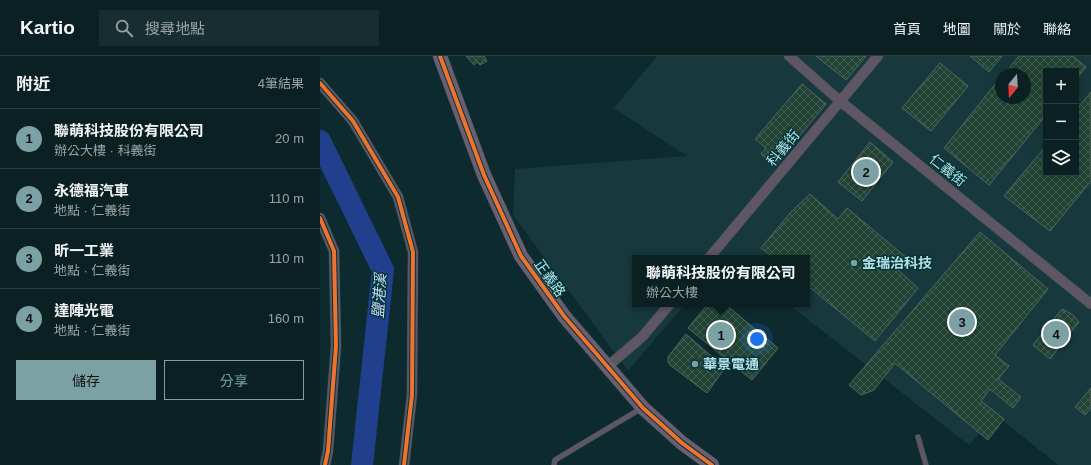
<!DOCTYPE html>
<html lang="zh-TW">
<head>
<meta charset="utf-8">
<style>
  body { margin:0; font-family:Helvetica,"Noto Sans TC",sans-serif; background:#182d2f; color:#f1f3f6 }
  .controls { position:absolute; right:12px; top:12px; display:grid; overflow:hidden; border-radius:0px; box-shadow:0 4px 16px #0002 }
  .controls button { width:36px; height:36px; display:grid; place-items:center; padding:0; border:0; border-bottom:1px solid #2a3e40; background:#0a2022; color:#f1f3f6; font:20px sans-serif }
  .compass { position:absolute; left:675px; top:12px; width:36px; height:36px; border-radius:50%; background:#0a2022; box-shadow:0 4px 16px #0002; rotate:198deg }
  .you { position:absolute; left:437px; top:283px; width:14px; height:14px; margin:-10px; border:3px solid #fff; border-radius:50%; background:#1a73e8; box-shadow:0 0 0 6px #1a73e833 }
  .badge { display:grid; place-items:center; width:26px; height:26px; border-radius:50%; background:#7ca1a5; color:#111; font-size:13px; font-weight:700 }
  .pin { position:absolute; translate:-50% -50%; border:2px solid #fff; box-shadow:0 1px 4px #0006 }
  .popup { position:absolute; left:312px; top:199px; width:178px; height:52px; box-sizing:border-box; display:grid; place-content:center; border-radius:0px; background:#0a2022; filter:drop-shadow(0 1px 3px #0005); font-size:13px; white-space:nowrap; color:#99a3a5 }
  .popup b { font-size:15px; color:#f1f3f6 }
  .popup::after { content:''; position:absolute; left:50%; top:100%; margin-left:-8px; border:8px solid transparent; border-top-color:#0a2022 }
  .list { margin:0; padding:0; list-style:none }
  h2 { display:flex; justify-content:space-between; align-items:center; height:52px; margin:0; padding:0 16px; font-size:17px }
  h2 small { font-size:13px; font-weight:400; color:#99a3a5 }
  .list li { display:grid; grid-template-columns:26px 1fr auto; gap:12px; align-items:center; box-sizing:border-box; height:60px; padding:0 16px; border-top:1px solid #2a3e40 }
  .list b { display:block; font-size:15px; white-space:nowrap }
  .list p { margin:0; font-size:13px; white-space:nowrap; color:#99a3a5 }
  .list em { font-size:13px; font-style:normal; color:#99a3a5 }
  .actions { display:flex; gap:8px; padding:12px 16px }
  .actions a { flex:1; padding:9px 0; border:1px solid #7ca1a5; border-radius:0px; text-align:center; font-size:14px; color:#7ca1a5 }
  .actions .main { background:#7ca1a5; color:#111 }
  .icon { flex:none; width:22px; height:22px; fill:none; stroke:currentColor; stroke-width:2; stroke-linecap:round; stroke-linejoin:round }
  .map { position:relative; flex:none; width:771px; height:409px; overflow:hidden }
  header { display:flex; align-items:center; gap:24px; box-sizing:border-box; height:56px; padding:0 20px; background:#0a2022; border-bottom:1px solid #2a3e40 }
  header strong { font-size:19px }
  nav { display:flex; gap:22px; margin-inline-start:auto; font-size:14px }
  .search { width:280px; height:36px; background:#182d2f; display:flex; align-items:center; gap:10px; box-sizing:border-box; padding:0 14px; border-radius:0px; color:#99a3a5; font-size:15px }
  main { display:flex }
  aside { flex:1; background:#0a2022 }
  .map>svg:first-child { display:block }
  .built { fill:#17383c; fill-rule:evenodd }
  .lines { fill:none; stroke-linecap:round; stroke-linejoin:round }
  .river { stroke:#20408d; stroke-width:22 }
  .building { fill:url(#building-cross-hatch); stroke:#516860 }
  .lane-casing { stroke:#2b4649; stroke-width:6 }
  .street-casing { stroke:#2b4649; stroke-width:11 }
  .secondary-casing { stroke:#2b4649; stroke-width:15 }
  .lane { stroke:#5f5664; stroke-width:5 }
  .street { stroke:#5f5664; stroke-width:10 }
  .secondary { stroke:#6a5e70; stroke-width:14 }
  .cycleway-casing { stroke:#00363b; stroke-width:6 }
  .cycleway { stroke:#ef722f; stroke-width:4 }
  .poi-dot { fill:#7ca1a5; stroke:#00363b; stroke-width:1.5 }
  .labels { text-anchor:middle; dominant-baseline:central; stroke-width:3; stroke-linejoin:round; paint-order:stroke }
  .street-label { font-size:14px; fill:#b7e1e5; stroke:#00363b }
  .poi-label { font-size:14px; font-weight:bold; fill:#b7e1e5; stroke:#00363b; text-anchor:start }
  .water-label { font-size:15px; font-style:italic; fill:#cfdaf2; stroke:#00363b }
</style>
</head>
<body>
<header>
<strong>Kartio</strong>
<div class="search"><svg class="icon" aria-label="search" viewBox="0 0 24 24"><circle cx="10" cy="10" r="6"/><path d="M15 15l6 6"/></svg>搜尋地點</div>
<nav><a>首頁</a><a>地圖</a><a>關於</a><a>聯絡</a></nav>
</header>
<main>
<aside>
<h2>附近<small>4筆結果</small></h2>
<ul class="list">
<li><span class="badge">1</span><div><b>聯萌科技股份有限公司</b><p>辦公大樓 · 科義街</p></div><em>20 m</em></li>
<li><span class="badge">2</span><div><b>永德福汽車</b><p>地點 · 仁義街</p></div><em>110 m</em></li>
<li><span class="badge">3</span><div><b>昕一工業</b><p>地點 · 仁義街</p></div><em>110 m</em></li>
<li><span class="badge">4</span><div><b>達陣光電</b><p>地點 · 仁義街</p></div><em>160 m</em></li>
</ul>
<div class="actions"><a class="main">儲存</a><a>分享</a></div>
</aside>
<div class="map">
<svg width="771" height="409" viewBox="0 0 771 409">
  <defs>
    <pattern id="building-cross-hatch" width="8" height="8" patternUnits="userSpaceOnUse"><rect width="8" height="8" fill="#224334"/><path d="M0 0l8 8M0 8l8-8" fill="none" stroke="#405e51"/></pattern>
  </defs>
  <rect width="100%" height="100%" fill="#0d2b2e"/>
  <path class="built" d="M337 0H771V409H738L676 359 649 389 468 248H487V202H409L406 200 404 202H315V248H365L308 315 193 159 195 113 367 100 294 52ZM726 15H756V117H726ZM681 18H705V42H681Z"/>
  <g class="lines">
    <polyline class="river" points="0,85 63,214 42,409"/>
  </g>
  <g class="building">
    <polygon points="146,0 164,0 167,5 160,9 157,6 154,9"/>
    <polygon points="496,0 546,0 526,24"/>
    <polygon points="650,0 682,0 669,16"/>
    <polygon points="699,0 753,0 766,11 756,23 756,15 726,15 726,59 669,129 624,92 681,21 681,42 705,42 705,18 684,18"/>
    <polygon points="620,7 648,30 611,75 582,52"/>
    <polygon points="482,28 506,48 455,109 441,98 446,92 435,83"/>
    <polygon points="771,36 771,125 730,175 684,140 726,90 726,117 756,117 756,54"/>
    <polygon points="550,86 573,106 542,145 518,126"/>
    <polygon points="490,138 518,163 527,152 587,202 576,212 598,232 555,285 487,229 487,202 454,202 441,192 470,157"/>
    <polygon points="660,176 728,233 675,299 689,310 678,323 701,341 693,352 670,333 661,345 684,363 668,384 575,307 554,334 541,339 529,329"/>
    <polygon points="388,248 405,248 458,292 432,324 368,272"/>
    <polygon points="742,253 752,258 759,266 730,303 713,289"/>
    <polygon points="366,278 405,312 387,337 350,309 348,306 348,301"/>
    <polygon points="771,332 771,352 765,359 755,351"/>
  </g>
  <g class="lines">
    <g class="lane-casing">
      <g id="lane">
        <polyline points="598,381 606,409"/>
        <polyline points="234,409 235,404 322,352"/>
      </g>
    </g>
    <g class="street-casing">
      <g id="street">
        <polyline points="469,0 520,45 771,248"/>
        <polyline points="0,27 33,65 78,141 93,196 92,339 84,409"/>
        <polyline points="0,162 14,195 16,290 8,395 5,409"/>
        <polyline points="389,202 558,0"/>
        <polyline points="288,310 322,281 350,248"/>
      </g>
    </g>
    <g class="secondary-casing">
      <polyline id="secondary" points="120,0 164,119 201,200 244,260 323,352 362,387 392,409"/>
    </g>
    <use href="#lane" class="lane"/>
    <use href="#street" class="street"/>
    <use href="#secondary" class="secondary"/>
    <g class="cycleway-casing">
      <g id="cycleway">
        <polyline points="120,0 164,119 201,200 244,260 323,352 362,387 392,409"/>
        <polyline points="0,27 33,65 78,141 93,196 92,339 84,409"/>
        <polyline points="0,162 14,195 16,290 8,395 5,409"/>
      </g>
    </g>
    <use href="#cycleway" class="cycleway"/>
  </g>
  <g class="poi-dot">
    <circle cx="534" cy="207" r="4"/>
    <circle cx="375" cy="308" r="4"/>
  </g>
  <g class="labels">
    <g class="street-label">
      <text transform="translate(463 92) rotate(-50)">科義街</text>
      <text transform="translate(628 114) rotate(39)">仁義街</text>
      <text transform="translate(230 222) rotate(55)">正義路</text>
    </g>
    <g class="poi-label">
      <text x="542" y="207">金瑞治科技</text>
      <text x="383" y="308">華景電通</text>
    </g>
    <g class="water-label">
      <text transform="translate(59 240) rotate(-86)">鹽港溪</text>
    </g>
  </g>
</svg>
<div class="controls">
<button>+</button>
<button>−</button>
<button><svg class="icon" aria-label="layers" viewBox="0 0 24 24"><path d="M12 4l9 5-9 5-9-5zM3 14l9 5 9-5"/></svg></button>
</div>
<svg class="compass" viewBox="-18 -18 36 36"><path d="M0-13l5 13h-10z" fill="#e53935"/><path d="M0 13l5-13h-10z" fill="#99a3a5"/></svg>
<div class="you"></div>
<div class="pin badge" style="left:401px;top:279px">1</div>
<div class="popup"><b>聯萌科技股份有限公司</b>辦公大樓</div>
<div class="pin badge" style="left:546px;top:116px">2</div>
<div class="pin badge" style="left:642px;top:266px">3</div>
<div class="pin badge" style="left:736px;top:278px">4</div>
</div>
</main>
</body>
</html>
